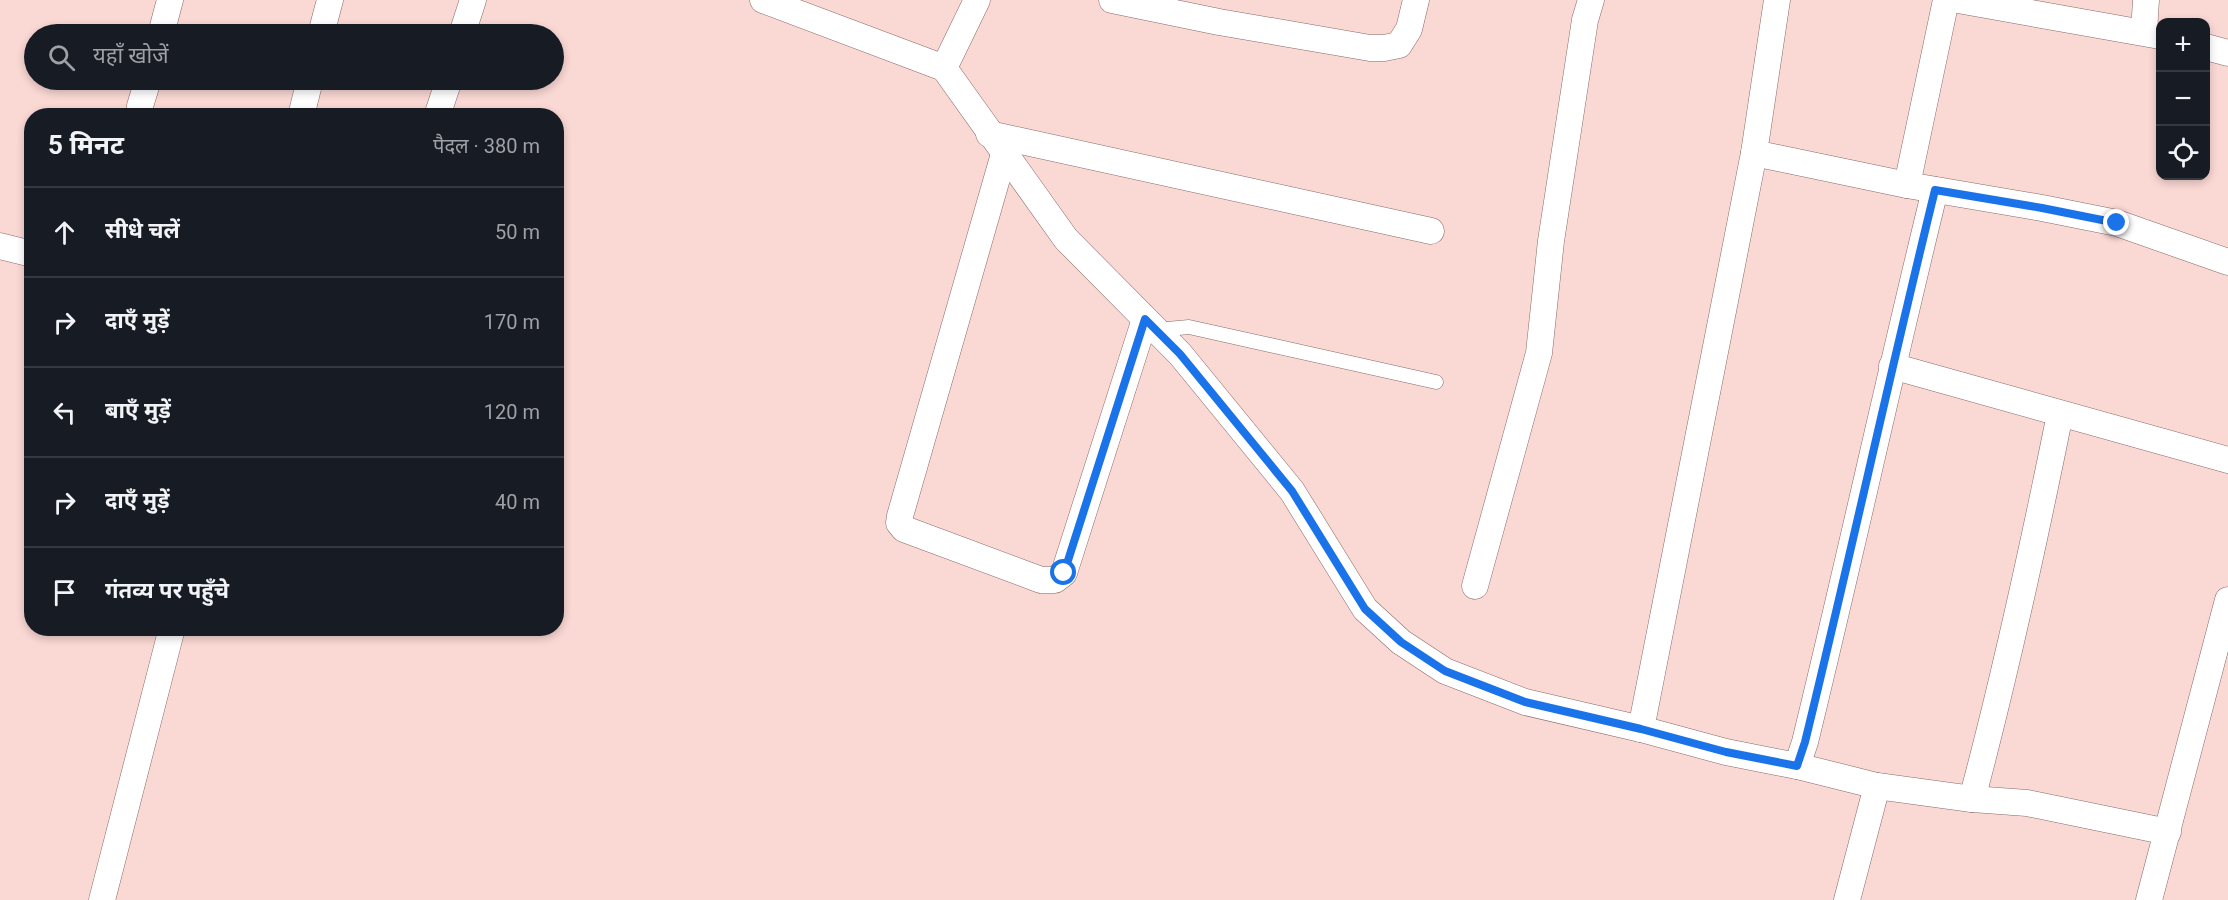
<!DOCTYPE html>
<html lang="hi">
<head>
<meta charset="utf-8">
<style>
  body { margin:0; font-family:Roboto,"Noto Sans Devanagari",sans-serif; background:#20242c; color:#f1f3f6 }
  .controls { position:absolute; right:18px; top:18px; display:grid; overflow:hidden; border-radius:12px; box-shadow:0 3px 9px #0003 }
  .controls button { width:54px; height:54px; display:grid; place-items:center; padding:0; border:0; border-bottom:2px solid #363941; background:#171b24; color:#f1f3f6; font:30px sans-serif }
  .stop { position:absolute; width:18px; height:18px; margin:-14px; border:4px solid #1a73e8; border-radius:50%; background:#fff }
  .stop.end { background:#1a73e8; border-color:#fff; box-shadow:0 2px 6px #0008 }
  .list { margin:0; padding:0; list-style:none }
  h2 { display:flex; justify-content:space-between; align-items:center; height:78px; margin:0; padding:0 24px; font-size:26px }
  h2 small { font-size:20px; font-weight:400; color:#9ea1a6 }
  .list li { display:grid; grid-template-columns:39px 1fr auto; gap:18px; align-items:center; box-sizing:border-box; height:90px; padding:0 24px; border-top:2px solid #363941 }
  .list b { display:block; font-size:22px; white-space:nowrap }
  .list em { font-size:20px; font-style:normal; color:#9ea1a6 }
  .icon { flex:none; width:33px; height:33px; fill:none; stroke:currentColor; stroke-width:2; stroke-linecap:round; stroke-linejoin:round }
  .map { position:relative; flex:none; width:2228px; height:900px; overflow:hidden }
  .search { position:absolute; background:#171b24; box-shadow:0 3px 9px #0003; left:24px; top:24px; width:540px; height:66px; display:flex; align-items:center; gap:15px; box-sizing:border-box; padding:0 21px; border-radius:33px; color:#9ea1a6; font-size:22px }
  .panel { position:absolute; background:#171b24; box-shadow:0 3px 9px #0003; left:24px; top:108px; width:540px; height:528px; border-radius:24px }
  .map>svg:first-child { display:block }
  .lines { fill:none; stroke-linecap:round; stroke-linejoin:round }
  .service-casing { stroke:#886a67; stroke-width:15 }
  .minor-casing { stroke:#886a67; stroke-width:27 }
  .service { stroke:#fff; stroke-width:14 }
  .minor { stroke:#fff; stroke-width:26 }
  .route { stroke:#1a73e8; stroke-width:8 }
</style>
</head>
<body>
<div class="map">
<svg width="2228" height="900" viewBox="0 0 2228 900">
  <rect width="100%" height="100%" fill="#fad8d4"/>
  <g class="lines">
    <g class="service-casing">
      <polyline id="service" points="1156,330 1189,327 1436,382"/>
    </g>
    <g class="minor-casing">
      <g id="minor">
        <polyline points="763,0 944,68 1066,239 1180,354 1292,491 1365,609 1401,642 1445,671 1525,702 1641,729 1726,752 1797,766"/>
        <polyline points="1112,0 1219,22 1370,48 1384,48 1399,45 1409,29 1416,0"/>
        <polyline points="1777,0 1754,153 1907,185"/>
        <polyline points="1946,0 1907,185 2042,208 2117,223 2228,262"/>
        <polyline points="1958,0 2160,36"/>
        <polyline points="2144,32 2146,0"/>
        <polyline points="161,34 170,0"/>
        <polyline points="321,34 330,0"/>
        <polyline points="462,34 473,0"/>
        <polyline points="2206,47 2228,53"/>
        <polyline points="944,68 977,0"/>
        <polyline points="140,106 148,80"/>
        <polyline points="301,116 310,80"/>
        <polyline points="437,116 449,80"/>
        <polyline points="989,134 1431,231"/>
        <polyline points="1004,154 900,516 899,523 904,529 1041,580 1055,580 1064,573 1145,319"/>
        <path d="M1935 190C1890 373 1850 558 1805 742L1797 766 1877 786 1972 799 2027 803 2168 832"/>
        <polyline points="0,246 32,254"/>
        <polyline points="1892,366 2228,460"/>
        <polyline points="1475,586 1539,353 1551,241 1585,20 1591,0"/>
        <polyline points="1641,729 1754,153"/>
        <path d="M1972 799C2006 672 2034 543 2060 414"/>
        <polyline points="102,900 172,628"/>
        <polyline points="1847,900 1877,786"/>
        <polyline points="2149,900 2228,600"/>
      </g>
    </g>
    <use href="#service" class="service"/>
    <use href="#minor" class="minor"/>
  </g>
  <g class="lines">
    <path class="route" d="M1064 573 1145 319 1180 354 1292 491 1365 609 1401 642 1445 671 1525 702 1641 729 1726 752 1797 766 1805 742C1850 558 1890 373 1935 190L2042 208 2117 223"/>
  </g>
</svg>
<div class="controls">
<button>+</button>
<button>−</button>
<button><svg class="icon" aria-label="locate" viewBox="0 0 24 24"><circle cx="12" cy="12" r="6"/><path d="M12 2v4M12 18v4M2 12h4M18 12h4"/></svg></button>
</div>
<div class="stop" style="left:1064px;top:573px"></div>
<div class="stop end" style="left:2117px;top:223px"></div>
<div class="search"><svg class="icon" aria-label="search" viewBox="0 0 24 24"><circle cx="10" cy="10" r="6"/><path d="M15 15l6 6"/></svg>यहाँ खोजें</div>
<section class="panel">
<h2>5 मिनट<small>पैदल · 380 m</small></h2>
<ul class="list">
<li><svg class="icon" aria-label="ahead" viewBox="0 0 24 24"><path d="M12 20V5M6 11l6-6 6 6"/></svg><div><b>सीधे चलें</b></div><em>50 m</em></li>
<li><svg class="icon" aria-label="right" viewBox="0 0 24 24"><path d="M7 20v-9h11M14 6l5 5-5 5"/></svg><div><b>दाएँ मुड़ें</b></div><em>170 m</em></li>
<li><svg class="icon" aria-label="left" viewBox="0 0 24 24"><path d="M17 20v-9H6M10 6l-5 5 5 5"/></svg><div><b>बाएँ मुड़ें</b></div><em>120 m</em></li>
<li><svg class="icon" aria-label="right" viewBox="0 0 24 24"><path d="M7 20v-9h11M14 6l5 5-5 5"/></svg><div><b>दाएँ मुड़ें</b></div><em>40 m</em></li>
<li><svg class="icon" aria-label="arrive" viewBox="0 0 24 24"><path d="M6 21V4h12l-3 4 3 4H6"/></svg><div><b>गंतव्य पर पहुँचे</b></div></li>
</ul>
</section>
</div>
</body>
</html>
